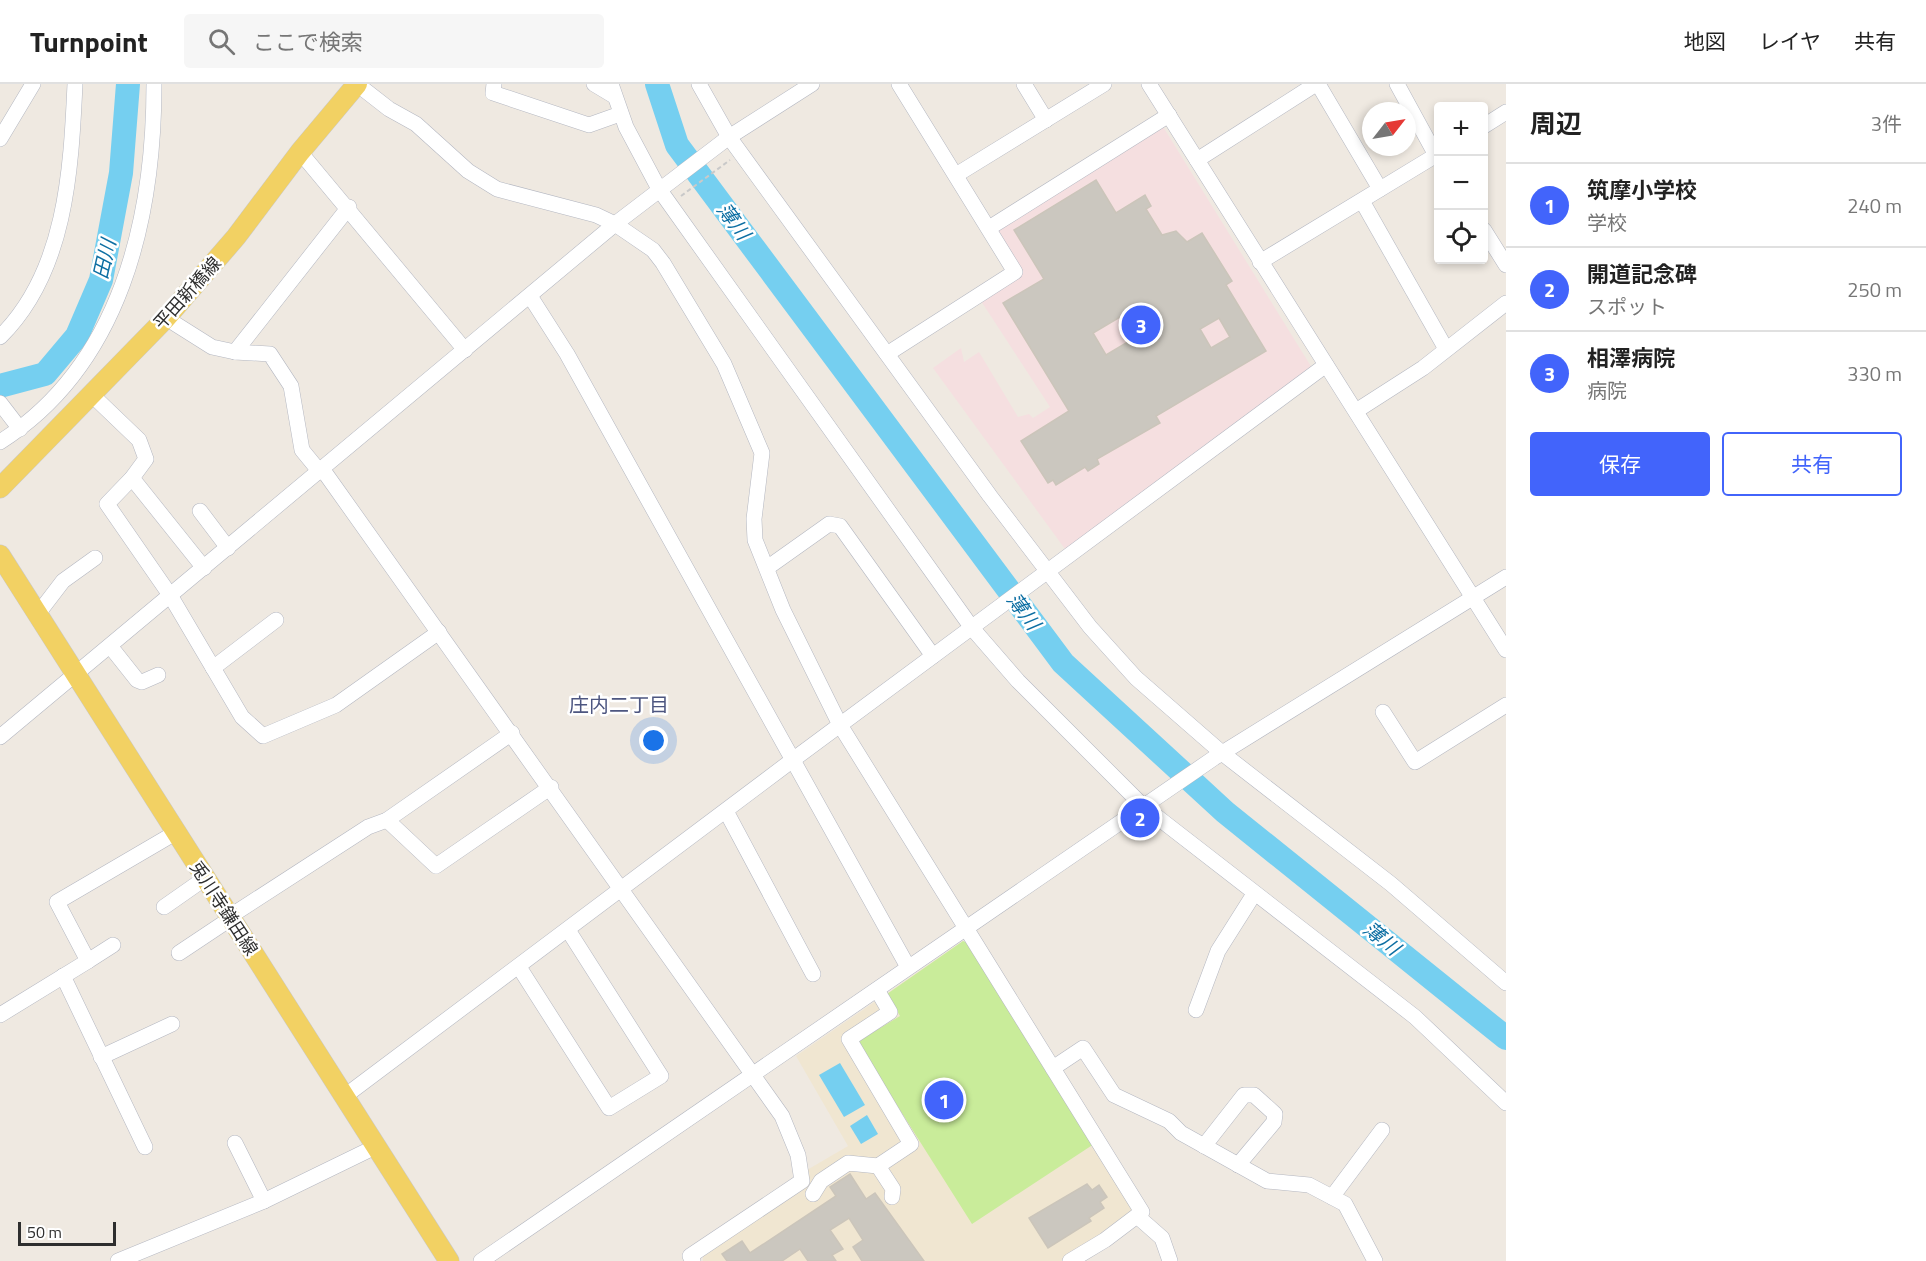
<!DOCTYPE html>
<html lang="ja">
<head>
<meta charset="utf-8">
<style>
  body { margin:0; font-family:"Titillium Web","Noto Sans JP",sans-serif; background:#f6f6f6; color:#222 }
  .controls { position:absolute; right:18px; top:18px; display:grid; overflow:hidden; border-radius:6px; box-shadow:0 3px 9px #0003 }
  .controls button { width:54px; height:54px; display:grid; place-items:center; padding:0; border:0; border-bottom:2px solid #e0e0e0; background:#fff; color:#222; font:30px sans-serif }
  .compass { position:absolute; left:1362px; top:18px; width:54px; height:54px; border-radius:50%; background:#fff; box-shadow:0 3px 9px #0003; rotate:59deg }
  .scale { position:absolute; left:18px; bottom:15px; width:98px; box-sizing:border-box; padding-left:6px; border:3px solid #2e2e2e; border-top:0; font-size:16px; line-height:21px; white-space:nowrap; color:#2e2e2e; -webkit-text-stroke:4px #fff; paint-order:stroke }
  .you { position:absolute; left:654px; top:657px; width:21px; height:21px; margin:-15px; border:4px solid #fff; border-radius:50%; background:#1a73e8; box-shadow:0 0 0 9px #1a73e833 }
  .badge { display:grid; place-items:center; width:39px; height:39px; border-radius:50%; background:#4264fb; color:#fff; font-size:20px; font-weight:700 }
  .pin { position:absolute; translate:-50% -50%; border:3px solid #fff; box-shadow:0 2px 6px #0006 }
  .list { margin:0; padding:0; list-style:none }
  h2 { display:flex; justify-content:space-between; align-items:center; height:78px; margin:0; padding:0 24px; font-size:26px }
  h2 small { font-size:20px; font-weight:400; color:#767676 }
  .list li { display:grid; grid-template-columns:39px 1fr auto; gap:18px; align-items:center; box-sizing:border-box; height:84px; padding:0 24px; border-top:2px solid #e0e0e0 }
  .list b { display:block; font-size:22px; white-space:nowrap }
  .list p { margin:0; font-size:20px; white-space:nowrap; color:#767676 }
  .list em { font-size:20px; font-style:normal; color:#767676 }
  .actions { display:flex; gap:12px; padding:18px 24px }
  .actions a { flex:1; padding:14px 0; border:2px solid #4264fb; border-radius:6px; text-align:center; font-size:21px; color:#4264fb }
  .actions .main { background:#4264fb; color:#fff }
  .icon { flex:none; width:33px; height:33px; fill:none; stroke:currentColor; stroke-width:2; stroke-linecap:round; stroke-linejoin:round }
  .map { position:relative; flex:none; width:1506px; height:1177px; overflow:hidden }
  header { display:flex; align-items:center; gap:36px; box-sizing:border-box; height:84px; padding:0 30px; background:#fff; border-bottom:2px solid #e0e0e0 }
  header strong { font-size:28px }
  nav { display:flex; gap:33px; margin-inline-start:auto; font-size:21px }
  .search { width:420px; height:54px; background:#f6f6f6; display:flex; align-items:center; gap:15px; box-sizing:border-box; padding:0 21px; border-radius:6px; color:#767676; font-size:22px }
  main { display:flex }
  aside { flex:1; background:#fff }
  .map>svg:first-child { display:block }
  .education { fill:#f0e6d1 }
  .medical { fill:#f5dfe0 }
  .pitch { fill:#c9ec9a }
  .water { fill:#75cff0 }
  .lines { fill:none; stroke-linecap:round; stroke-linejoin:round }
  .river { stroke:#75cff0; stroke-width:24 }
  .building { fill:#cbc7bf; stroke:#cbc5ba; stroke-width:1.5; fill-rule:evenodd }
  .minor-casing { stroke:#b4b7c1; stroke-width:16 }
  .major-casing { stroke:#c9c9c9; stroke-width:21 }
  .path { stroke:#c9c9c9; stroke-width:2; stroke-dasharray:4.5 3; stroke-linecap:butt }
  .minor { stroke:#fff; stroke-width:15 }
  .major { stroke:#f2d163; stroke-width:20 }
  .labels { text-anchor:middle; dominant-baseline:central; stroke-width:5; stroke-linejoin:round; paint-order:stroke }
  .street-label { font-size:18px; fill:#2e2e2e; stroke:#fff }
  .water-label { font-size:20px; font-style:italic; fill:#0d6fa3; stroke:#fff }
  .neighbourhood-label { font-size:20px; fill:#4d5680; stroke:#fff }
</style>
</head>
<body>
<header>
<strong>Turnpoint</strong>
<div class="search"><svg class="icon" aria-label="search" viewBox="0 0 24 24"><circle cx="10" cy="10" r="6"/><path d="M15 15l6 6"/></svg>ここで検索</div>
<nav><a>地図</a><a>レイヤ</a><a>共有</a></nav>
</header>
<main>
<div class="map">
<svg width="1506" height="1177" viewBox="0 0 1506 1177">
  <rect width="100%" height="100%" fill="#efe9e1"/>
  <polygon class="education" points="963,857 1135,1126 1063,1177 703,1177 703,1172 809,1096 807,1086 848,1062 796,972"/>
  <polygon class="medical" points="1162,41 1312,284 1065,465 933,284 961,264 964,278 979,268 1018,333 1029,330 1033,334 1050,323 981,217 1022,191 995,146"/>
  <polygon class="pitch" points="963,857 968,859 1094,1060 972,1140 857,958 900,932 887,910"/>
  <g class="water">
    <polygon points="840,979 865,1021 844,1033 819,991"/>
    <polygon points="867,1031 878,1050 861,1060 850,1042"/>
  </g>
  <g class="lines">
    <g class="river">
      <polyline points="657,0 677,61 1063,579 1225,728 1506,954"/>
      <polyline points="0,302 45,290 77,252 101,196 121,89 128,0"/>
    </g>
  </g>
  <g class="building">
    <path d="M1096 96 1116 129 1145 111 1151 122 1146 125 1162 151 1176 147 1187 158 1202 149 1232 197 1226 201 1266 267 1156 332 1160 339 1097 375 1099 380 1088 387 1085 383 1056 401 1053 396 1048 399 1021 357 1069 327 1003 219 1044 195 1014 146ZM1125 230 1138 252 1106 271 1093 249ZM1219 234 1230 253 1211 264 1200 245Z"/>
    <polygon points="850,1090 866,1115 875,1109 924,1177 862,1177 853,1163 863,1156 849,1134 830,1146 843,1165 832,1171 836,1177 808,1177 800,1165 782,1177 727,1177 722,1170 742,1157 750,1169 836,1112 830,1103"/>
    <polygon points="1087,1100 1092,1106 1099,1101 1107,1113 1100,1118 1104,1124 1089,1134 1091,1137 1048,1164 1029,1134"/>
  </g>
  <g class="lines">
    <g class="minor-casing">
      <g id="minor">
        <polyline points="357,0 389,25 416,40 468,87 497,105 596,131 615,140 653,166 663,179 724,280 762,369 754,435 755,456 783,526 840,641 1142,1128 1105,1156 1070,1177"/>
        <polyline points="494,0 493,9 589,41 620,30"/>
        <polyline points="594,0 614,12"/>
        <polyline points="611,0 626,43 659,105 972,544 1018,597 1143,722 1415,933 1506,1019"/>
        <polyline points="699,0 729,53 990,412 1090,543 1136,594 1222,669 1391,800 1506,899"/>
        <polyline points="1024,0 1046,36"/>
        <polyline points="1149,0 1506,566"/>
        <polyline points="1318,0 1380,105"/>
        <polyline points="1397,0 1438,75"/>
        <polyline points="1484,42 1506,28"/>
        <polyline points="0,55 33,0"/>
        <polyline points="300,68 465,266"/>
        <polyline points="1197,76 1316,0"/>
        <polyline points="956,91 1104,0"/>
        <polyline points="1362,117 1446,265"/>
        <polyline points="989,144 1169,31"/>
        <polyline points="1484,146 1506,181"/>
        <polyline points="1260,178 1438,70"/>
        <polyline points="530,212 567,270 908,883"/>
        <polyline points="166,234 212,263 235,268 349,123"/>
        <path d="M0 253C66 188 71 87 75 0"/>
        <polyline points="235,268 270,270 291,302 302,366 320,388"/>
        <polyline points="887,270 1015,188 899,0"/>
        <polyline points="91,310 139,356 146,375 132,394 107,420 170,511 242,633 263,652 336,621 439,548"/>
        <polyline points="0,319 20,345"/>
        <polyline points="1356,327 1423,284 1506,219"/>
        <path d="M0 358C121 281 154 135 154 0"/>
        <polyline points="323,386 782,1032 798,1071 802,1097 690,1172 693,1177"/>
        <polyline points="132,394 204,484"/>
        <polyline points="200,427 228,464"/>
        <polyline points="767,484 829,440 840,442 933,572"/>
        <polyline points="37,531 63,497 95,474"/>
        <polyline points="110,562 137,596 142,598 158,591"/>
        <polyline points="213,584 276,536"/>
        <polyline points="1383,628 1415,678 1506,621"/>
        <polyline points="0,653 615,140 729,53 812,0"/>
        <polyline points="726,727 813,890"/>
        <polyline points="387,736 436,782 551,703"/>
        <polyline points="164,823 204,795"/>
        <polyline points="229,833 368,743 387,736 512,649"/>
        <polyline points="179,869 230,835"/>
        <polyline points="88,877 113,861"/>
        <polyline points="519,883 609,1024 661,992 568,846"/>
        <polyline points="63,892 145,1063"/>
        <polyline points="877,906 890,928 849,955 911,1060 878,1082"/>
        <polyline points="1196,926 1218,867 1254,810"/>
        <polyline points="0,931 88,877 57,818 175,749"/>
        <polyline points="101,973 172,940"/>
        <polyline points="1053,984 1083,964 1114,1011 1169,1037 1181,1049 1267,1097 1309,1101 1345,1120 1375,1177"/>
        <polyline points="345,1012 794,675 1326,281"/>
        <polyline points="235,1059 264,1117"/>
        <polyline points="1204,1062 1244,1011 1254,1011 1275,1030 1274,1038 1238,1081"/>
        <polyline points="813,1110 821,1097 848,1079 878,1082 893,1105 892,1113"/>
        <polyline points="1332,1113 1382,1046"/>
        <polyline points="1137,1132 1162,1154 1170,1177"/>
        <polyline points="118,1177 264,1117 377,1062"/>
        <polyline points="481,1177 1214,674 1506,493"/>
      </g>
    </g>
    <g class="major-casing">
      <g id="major">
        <polyline points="0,404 166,234 236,153 300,68 357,0"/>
        <polyline points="0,471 449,1177"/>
      </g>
    </g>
    <polyline class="path" points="681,112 730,76"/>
    <use href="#minor" class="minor"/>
    <use href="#major" class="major"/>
  </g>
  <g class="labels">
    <g class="street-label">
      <text transform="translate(187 209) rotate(-48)">平田新橋線</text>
      <text transform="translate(224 824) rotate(57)">兎川寺鎌田線</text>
    </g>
    <g class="water-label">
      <text transform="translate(734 137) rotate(53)">薄川</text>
      <text transform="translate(104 175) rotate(-77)">田川</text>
      <text transform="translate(1024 527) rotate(53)">薄川</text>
      <text transform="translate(1382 854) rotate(39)">薄川</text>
    </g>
    <g class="neighbourhood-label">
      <text x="619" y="620">庄内二丁目</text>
    </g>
  </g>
</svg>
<div class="controls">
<button>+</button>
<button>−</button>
<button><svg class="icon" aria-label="locate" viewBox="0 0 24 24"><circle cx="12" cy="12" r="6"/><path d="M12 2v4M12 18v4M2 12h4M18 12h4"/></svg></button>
</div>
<svg class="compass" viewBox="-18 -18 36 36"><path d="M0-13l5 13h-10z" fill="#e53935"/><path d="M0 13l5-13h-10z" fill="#767676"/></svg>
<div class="scale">50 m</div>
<div class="you"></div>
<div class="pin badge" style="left:944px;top:1016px">1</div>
<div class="pin badge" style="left:1140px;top:734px">2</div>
<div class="pin badge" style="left:1141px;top:241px">3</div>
</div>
<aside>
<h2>周辺<small>3件</small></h2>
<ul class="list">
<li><span class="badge">1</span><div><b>筑摩小学校</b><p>学校</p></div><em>240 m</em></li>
<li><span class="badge">2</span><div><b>開道記念碑</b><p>スポット</p></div><em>250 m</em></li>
<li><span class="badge">3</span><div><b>相澤病院</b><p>病院</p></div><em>330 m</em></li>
</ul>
<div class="actions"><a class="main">保存</a><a>共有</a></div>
</aside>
</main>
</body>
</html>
